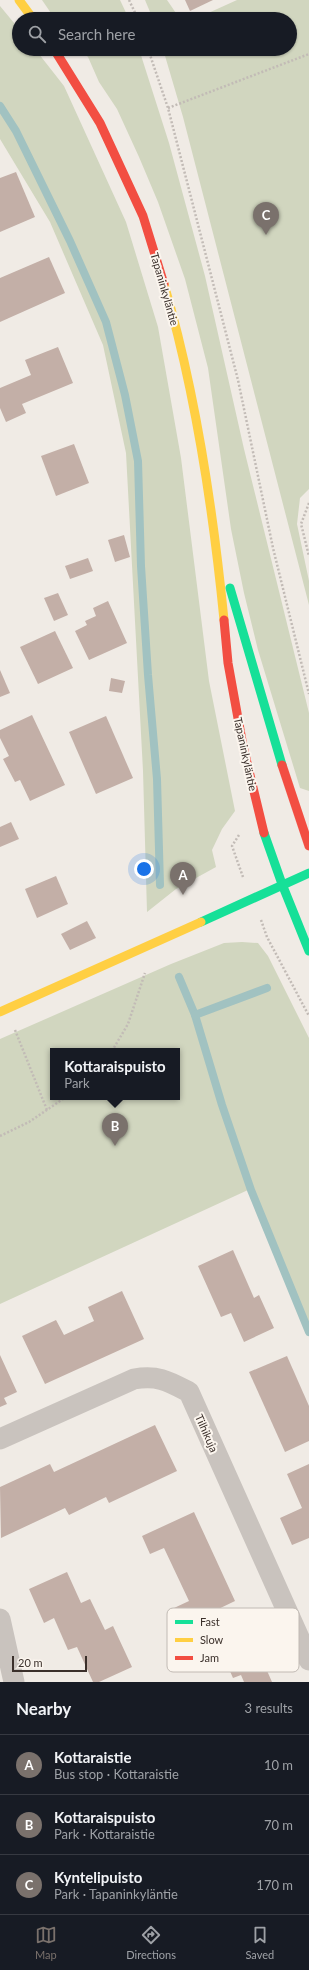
<!DOCTYPE html>
<html lang="en">
<head>
<meta charset="utf-8">
<style>
  body { margin:0; font-family:Lato,sans-serif; background:#20242c; color:#f1f3f6 }
  .scale { position:absolute; left:12px; bottom:10px; width:75px; box-sizing:border-box; padding-left:4px; border:2px solid #3b302b; border-top:0; font-size:11px; line-height:14px; white-space:nowrap; color:#3b302b; -webkit-text-stroke:3px #fbf5ee; paint-order:stroke }
  .you { position:absolute; left:144px; top:869px; width:14px; height:14px; margin:-10px; border:3px solid #fff; border-radius:50%; background:#1a73e8; box-shadow:0 0 0 6px #1a73e833 }
  .badge { display:grid; place-items:center; width:26px; height:26px; border-radius:50%; background:#7a716c; color:#fff; font-size:13px; font-weight:700 }
  .pin { position:absolute; translate:-50% -33px; filter:drop-shadow(0 1px 2px #0008) }
  .pin::after { content:''; position:absolute; top:21px; width:14px; height:12px; background:inherit; clip-path:polygon(0 0,100% 0,50% 100%) }
  .popup { position:absolute; left:50px; top:1048px; width:130px; height:52px; box-sizing:border-box; display:grid; place-content:center; border-radius:0px; background:#171b24; filter:drop-shadow(0 1px 3px #0005); font-size:13px; white-space:nowrap; color:#9ea1a6 }
  .popup b { font-size:15px; color:#f1f3f6 }
  .popup::after { content:''; position:absolute; left:50%; top:100%; margin-left:-8px; border:8px solid transparent; border-top-color:#171b24 }
  .list { margin:0; padding:0; list-style:none }
  h2 { display:flex; justify-content:space-between; align-items:center; height:52px; margin:0; padding:0 16px; font-size:17px }
  h2 small { font-size:13px; font-weight:400; color:#9ea1a6 }
  .list li { display:grid; grid-template-columns:26px 1fr auto; gap:12px; align-items:center; box-sizing:border-box; height:60px; padding:0 16px; border-top:1px solid #363941 }
  .list b { display:block; font-size:15px; white-space:nowrap }
  .list p { margin:0; font-size:13px; white-space:nowrap; color:#9ea1a6 }
  .list em { font-size:13px; font-style:normal; color:#9ea1a6 }
  .icon { flex:none; width:22px; height:22px; fill:none; stroke:currentColor; stroke-width:2; stroke-linecap:round; stroke-linejoin:round }
  .map { position:relative; flex:none; width:309px; height:1682px; overflow:hidden }
  .search { position:absolute; background:#171b24; box-shadow:0 1px 3px #0004; left:12px; right:12px; top:12px; height:44px; display:flex; align-items:center; gap:10px; box-sizing:border-box; padding:0 14px; border-radius:22px; color:#9ea1a6; font-size:15px }
  .sheet { height:232px; background:#171b24 }
  nav { display:flex; justify-content:space-around; align-items:center; box-sizing:border-box; height:56px; border-top:1px solid #363941; background:#171b24; font-size:11px; color:#9ea1a6 }
  nav a { display:grid; justify-items:center; gap:2px }
  nav .on { color:#7a716c }
  .map>svg:first-child { display:block }
  .green { fill:#d1d6bf; fill-rule:evenodd }
  .lines { fill:none; stroke-linecap:round; stroke-linejoin:round }
  .stream { stroke:#a1c2c1; stroke-width:8 }
  .building { fill:#c3afa7 }
  .path { stroke:#c2bbb6; stroke-width:2.5; stroke-dasharray:2 2; stroke-linecap:butt }
  .street { stroke:#c9c3be; stroke-width:21 }
  .fast { stroke:#16e098; stroke-width:9 }
  .slow { stroke:#ffcf43; stroke-width:9 }
  .jam { stroke:#f24e42; stroke-width:9 }
  .labels { text-anchor:middle; dominant-baseline:central; stroke-width:4; stroke-linejoin:round; paint-order:stroke }
  .street-label { font-size:11px; fill:#3b302b; stroke:#fbf5ee }
  .key { fill:#fbf5ee; stroke:#c1bab4; stroke-width:1 }
  .key-label { font-size:11px; fill:#3b302b }
</style>
</head>
<body>
<div class="map">
<svg width="309" height="1682" viewBox="0 0 309 1682">
  <rect width="100%" height="100%" fill="#f0ebe5"/>
  <g class="green">
    <polygon points="42,0 120,0 129,19 55,19"/>
    <polygon points="145,0 167,0 180,19 153,19"/>
    <polygon points="237,0 309,0 309,489 300,498 297,524 309,581 309,605 183,117 163,49 290,49 290,19 195,19"/>
    <polygon points="0,6 19,29 19,49 35,49 64,86 126,222 158,327 181,458 209,681 235,811 222,829 212,850 216,867 176,889 147,912 143,771 126,453 103,345 50,222 0,139"/>
    <polygon points="80,49 139,49 169,143 205,276 244,449 309,713 309,791 300,788 258,650 244,593 231,529 208,368 185,279 158,202 139,157 117,109 99,82 88,57"/>
    <path d="M242 942 258 943 268 956 309 1038V1335L248 1190 0 1304V1039L171 964 224 943ZM53 1051H177V1097H53Z"/>
  </g>
  <g class="lines">
    <g class="stream">
      <polyline points="0,106 16,131 70,241 106,322 125,395 138,461 141,566 148,675 157,779 160,885"/>
      <polyline points="179,977 195,1015 222,1105 251,1190 309,1332"/>
      <polyline points="195,1015 267,988"/>
    </g>
  </g>
  <g class="building">
    <polygon points="185,0 213,0 190,11"/>
    <polygon points="16,172 35,217 0,232 0,178"/>
    <polygon points="49,257 65,293 0,322 0,278"/>
    <polygon points="58,347 73,383 22,404 26,413 6,422 0,408 0,388 31,375 25,360"/>
    <polygon points="74,444 89,483 56,496 41,456"/>
    <polygon points="124,535 130,557 115,562 108,540"/>
    <polygon points="88,558 93,571 70,579 65,566"/>
    <polygon points="58,593 68,615 54,621 44,598"/>
    <polygon points="108,601 127,643 89,660 75,631 87,625 85,621 96,616 93,608"/>
    <polygon points="55,631 73,668 38,684 20,647"/>
    <polygon points="0,670 10,693 0,697"/>
    <polygon points="111,678 125,681 122,693 109,691"/>
    <polygon points="32,715 65,785 30,801 20,780 15,782 3,759 9,756 0,738 0,730"/>
    <polygon points="106,716 133,778 96,794 69,732"/>
    <polygon points="11,822 19,839 0,847 0,827"/>
    <polygon points="56,876 68,904 37,918 25,889"/>
    <polygon points="87,921 96,938 70,950 61,934"/>
    <polygon points="233,1250 254,1298 259,1295 274,1328 244,1342 231,1313 221,1317 198,1266"/>
    <polygon points="122,1291 144,1339 45,1384 22,1336 56,1320 64,1335 94,1321 88,1307"/>
    <polygon points="0,1355 17,1392 4,1398 7,1404 0,1407"/>
    <polygon points="287,1356 309,1406 309,1441 285,1452 249,1372"/>
    <polygon points="155,1425 177,1471 109,1503 106,1497 69,1515 65,1508 1,1538 0,1487 50,1464 54,1472"/>
    <polygon points="309,1464 309,1538 292,1545 280,1518 302,1508 287,1474"/>
    <polygon points="194,1512 235,1601 183,1626 174,1608 189,1601 164,1548 150,1554 142,1536"/>
    <polygon points="67,1572 81,1603 90,1599 105,1630 113,1626 132,1667 99,1682 93,1682 77,1647 68,1650 54,1618 44,1623 29,1589"/>
    <polygon points="253,1639 272,1682 244,1682 241,1675 233,1678 222,1653"/>
  </g>
  <g class="lines">
    <g class="path">
      <polyline points="129,0 138,19"/>
      <polyline points="148,49 168,108 238,380 273,548 309,694"/>
      <polyline points="168,108 309,54"/>
      <polyline points="309,503 301,524 309,556"/>
      <polyline points="239,835 232,846 243,877"/>
      <polyline points="261,920 267,937 309,1016"/>
      <polyline points="15,1030 47,1110"/>
      <polyline points="112,1051 128,1024 145,973"/>
      <polyline points="0,1136 29,1122 66,1097"/>
    </g>
    <g class="street">
      <path d="M0 1439 134 1379C158 1375 168 1381 189 1392L309 1660"/>
      <polyline points="0,1619 14,1682"/>
    </g>
    <g class="fast">
      <polyline points="230,588 282,765"/>
      <polyline points="264,833 282,884 309,951"/>
      <polyline points="201,922 309,873"/>
    </g>
    <g class="slow">
      <polyline points="19,0 33,19"/>
      <path d="M164 284C196 393 213 508 224 620"/>
      <polyline points="0,1012 201,922"/>
    </g>
    <g class="jam">
      <polyline points="54,49 100,123 143,216 164,284"/>
      <polyline points="224,620 228,663 243,746 264,833"/>
      <polyline points="282,765 309,846"/>
    </g>
  </g>
  <g class="labels">
    <g class="street-label">
      <text transform="translate(165 289) rotate(74)">Tapaninkyläntie</text>
      <text transform="translate(246 754) rotate(78)">Tapaninkyläntie</text>
      <text transform="translate(207 1433) rotate(66)">Tilhikuja</text>
    </g>
  </g>
  <rect x="167" y="1608" width="132" height="64" rx="6" class="key"/>
  <rect x="175" y="1620" width="18" height="4" fill="#16e098"/>
  <rect x="175" y="1638" width="18" height="4" fill="#ffcf43"/>
  <rect x="175" y="1656" width="18" height="4" fill="#f24e42"/>
  <g class="key-label">
    <text x="200" y="1626">Fast</text>
    <text x="200" y="1644">Slow</text>
    <text x="200" y="1662">Jam</text>
  </g>
</svg>
<div class="scale">20 m</div>
<div class="you"></div>
<div class="pin badge" style="left:183px;top:895px">A</div>
<div class="pin badge" style="left:115px;top:1146px">B</div>
<div class="popup"><b>Kottaraispuisto</b>Park</div>
<div class="pin badge" style="left:266px;top:235px">C</div>
<div class="search"><svg class="icon" aria-label="search" viewBox="0 0 24 24"><circle cx="10" cy="10" r="6"/><path d="M15 15l6 6"/></svg>Search here</div>
</div>
<section class="sheet">
<h2>Nearby<small>3 results</small></h2>
<ul class="list">
<li><span class="badge">A</span><div><b>Kottaraistie</b><p>Bus stop · Kottaraistie</p></div><em>10 m</em></li>
<li><span class="badge">B</span><div><b>Kottaraispuisto</b><p>Park · Kottaraistie</p></div><em>70 m</em></li>
<li><span class="badge">C</span><div><b>Kyntelipuisto</b><p>Park · Tapaninkyläntie</p></div><em>170 m</em></li>
</ul>
</section>
<nav>
<a class="on"><svg class="icon" aria-label="map" viewBox="0 0 24 24"><path d="M3 6l6-2 6 2 6-2v14l-6 2-6-2-6 2zM9 4v14M15 6v14"/></svg>Map</a>
<a><svg class="icon" aria-label="directions" viewBox="0 0 24 24"><path d="M12 3l9 9-9 9-9-9zM9 14v-3h6M13 9l2 2-2 2"/></svg>Directions</a>
<a><svg class="icon" aria-label="saved" viewBox="0 0 24 24"><path d="M7 4h10v16l-5-4-5 4z"/></svg>Saved</a>
</nav>
</body>
</html>
